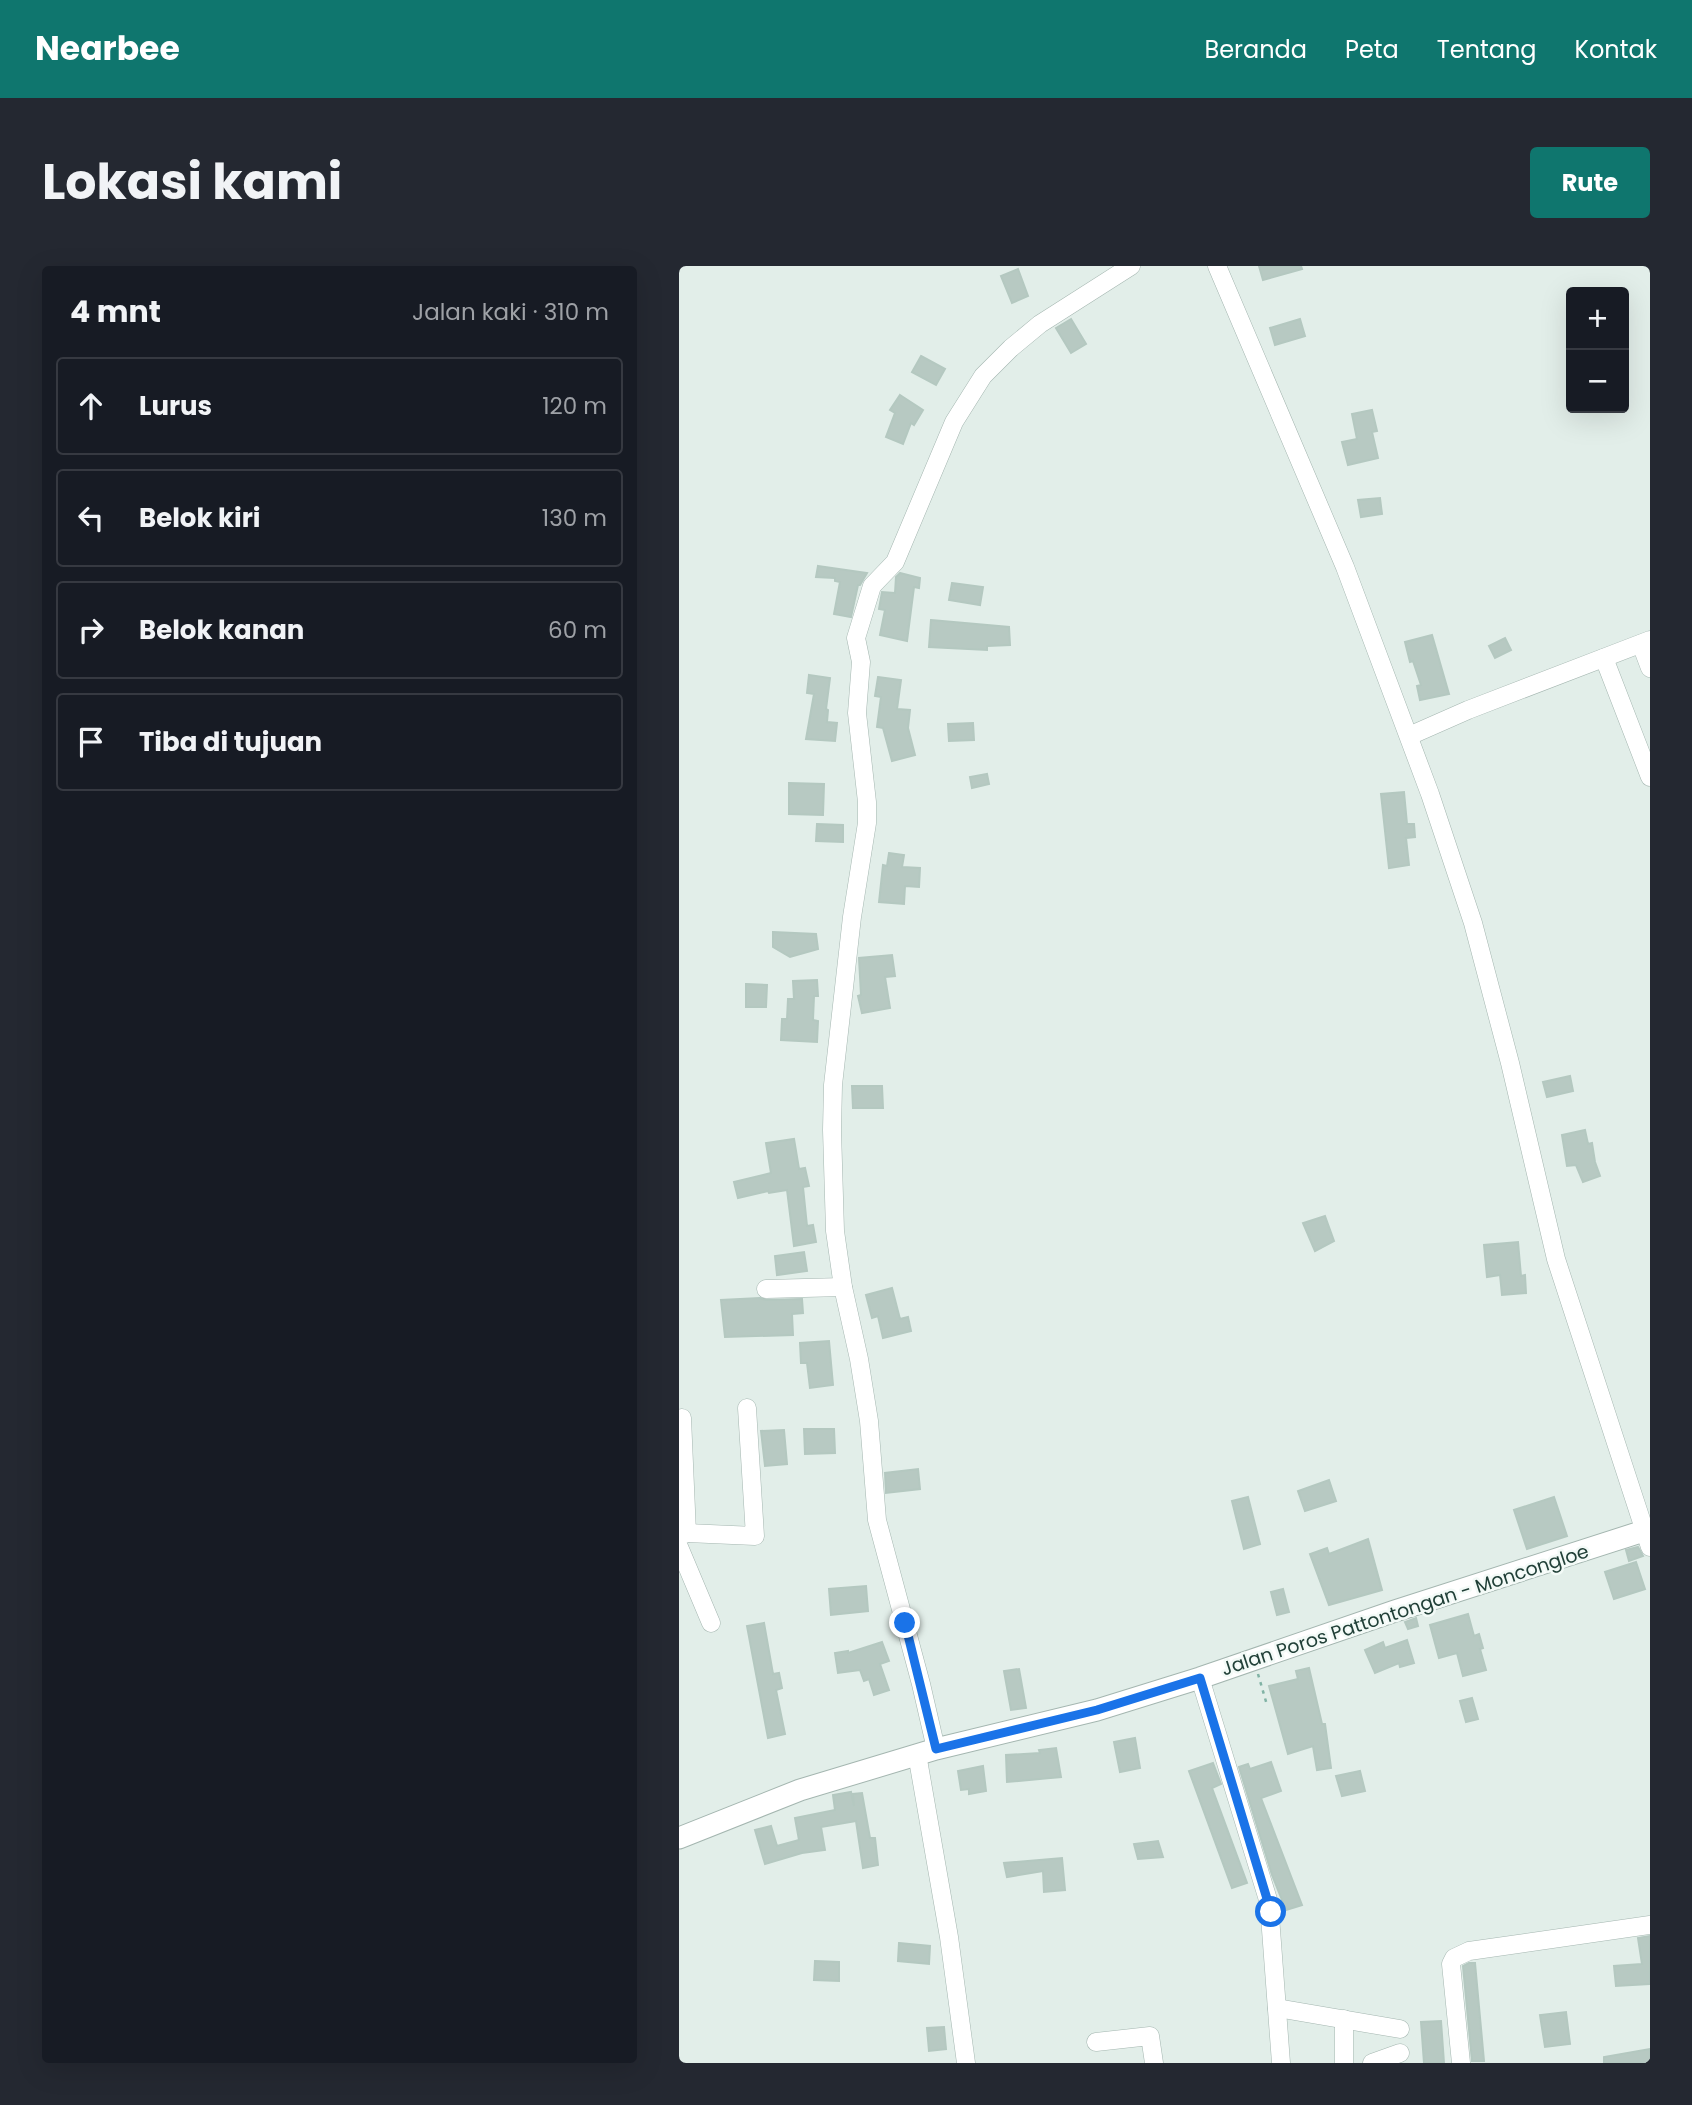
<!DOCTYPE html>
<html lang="id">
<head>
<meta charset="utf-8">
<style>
  body { margin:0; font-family:Poppins,sans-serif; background:#242831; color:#f1f3f6 }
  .controls { position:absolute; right:21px; top:21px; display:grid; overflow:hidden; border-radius:7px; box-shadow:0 7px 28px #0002 }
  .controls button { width:63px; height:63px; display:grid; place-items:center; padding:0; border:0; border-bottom:2px solid #363941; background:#171b24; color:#f1f3f6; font:35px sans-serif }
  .stop { position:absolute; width:21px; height:21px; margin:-16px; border:5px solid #1a73e8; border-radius:50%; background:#fff }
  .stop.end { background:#1a73e8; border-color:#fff; box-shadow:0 2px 7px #0008 }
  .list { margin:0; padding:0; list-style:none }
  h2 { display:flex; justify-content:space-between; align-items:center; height:91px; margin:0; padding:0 28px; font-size:30px }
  h2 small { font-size:23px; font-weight:400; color:#9ea1a6 }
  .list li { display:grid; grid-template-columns:46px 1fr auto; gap:21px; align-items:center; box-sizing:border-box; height:98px; margin:0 14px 14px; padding:0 14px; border:2px solid #363941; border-radius:7px }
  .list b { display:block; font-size:26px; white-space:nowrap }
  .list em { font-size:23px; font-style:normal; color:#9ea1a6 }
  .icon { flex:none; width:38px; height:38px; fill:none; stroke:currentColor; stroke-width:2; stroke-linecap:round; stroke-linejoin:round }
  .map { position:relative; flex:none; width:971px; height:1797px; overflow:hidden; border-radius:7px }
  header { display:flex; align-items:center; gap:42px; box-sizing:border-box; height:98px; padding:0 35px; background:#0f766e; color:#fff }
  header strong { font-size:33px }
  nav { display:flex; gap:38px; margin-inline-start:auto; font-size:24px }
  .intro { display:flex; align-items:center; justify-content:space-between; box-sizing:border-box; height:168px; padding:0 42px }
  h1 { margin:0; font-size:49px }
  .button { padding:18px 32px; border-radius:7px; background:#0f766e; color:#fff; font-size:24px; font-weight:700 }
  main { display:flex; gap:42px; padding:0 42px }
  aside { flex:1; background:#171b24; border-radius:7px; box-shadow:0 7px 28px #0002 }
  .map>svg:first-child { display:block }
  .building { fill:#b7c9c2; stroke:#b4c8c0; stroke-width:2 }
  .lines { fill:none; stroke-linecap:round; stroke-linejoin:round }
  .minor-casing { stroke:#a4b6b0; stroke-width:19 }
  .tertiary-casing { stroke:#a4b6b0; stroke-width:23 }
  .path { stroke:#81b3a5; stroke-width:2.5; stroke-dasharray:3.5 5; stroke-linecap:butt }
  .minor { stroke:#fff; stroke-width:18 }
  .tertiary { stroke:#fff; stroke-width:21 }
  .route { stroke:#1a73e8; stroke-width:9 }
  .labels { text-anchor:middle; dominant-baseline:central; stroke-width:5; stroke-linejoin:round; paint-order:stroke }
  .street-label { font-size:19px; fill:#214038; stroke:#f3faf7 }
</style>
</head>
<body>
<header>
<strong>Nearbee</strong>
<nav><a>Beranda</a><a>Peta</a><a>Tentang</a><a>Kontak</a></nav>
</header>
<div class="intro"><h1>Lokasi kami</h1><a class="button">Rute</a></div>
<main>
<aside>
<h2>4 mnt<small>Jalan kaki · 310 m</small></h2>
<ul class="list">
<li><svg class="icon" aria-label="ahead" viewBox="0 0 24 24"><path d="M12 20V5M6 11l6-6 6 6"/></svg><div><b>Lurus</b></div><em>120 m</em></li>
<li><svg class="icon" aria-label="left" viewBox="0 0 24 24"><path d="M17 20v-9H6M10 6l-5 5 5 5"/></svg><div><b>Belok kiri</b></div><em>130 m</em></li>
<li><svg class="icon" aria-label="right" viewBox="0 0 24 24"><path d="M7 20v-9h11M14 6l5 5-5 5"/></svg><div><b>Belok kanan</b></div><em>60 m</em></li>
<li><svg class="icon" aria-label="arrive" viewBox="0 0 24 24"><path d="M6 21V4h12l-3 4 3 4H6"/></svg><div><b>Tiba di tujuan</b></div></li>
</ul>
</aside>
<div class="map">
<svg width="971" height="1797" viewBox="0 0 971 1797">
  <rect width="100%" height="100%" fill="#e2eee9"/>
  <g class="building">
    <polygon points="580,0 622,0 623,3 584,14"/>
    <polygon points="339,3 349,30 333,37 322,10"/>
    <polygon points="392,53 407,78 392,87 377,62"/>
    <polygon points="621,53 626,70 596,79 591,62"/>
    <polygon points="242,90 266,103 257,119 233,106"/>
    <polygon points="221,129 244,144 235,159 232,157 224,178 207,171 216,147 211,144"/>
    <polygon points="693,144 698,165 693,166 699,192 669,199 663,176 678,173 673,148"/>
    <polygon points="701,232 703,248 682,251 679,234"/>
    <polygon points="139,300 188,307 181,319 179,319 172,351 155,348 161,316 156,315 156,312 137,311"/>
    <polygon points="221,307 241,312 240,322 235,321 228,375 201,369 206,344 200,343 203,326 216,327 217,311"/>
    <polygon points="273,317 304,321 301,339 270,334"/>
    <polygon points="252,354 330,361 331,379 308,380 308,384 250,381"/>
    <polygon points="753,369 770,428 741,434 738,420 742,419 734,395 731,396 726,376"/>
    <polygon points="826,372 832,384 816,392 810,380"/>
    <polygon points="130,409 151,412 147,443 149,444 148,456 158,457 156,475 127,473 135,428 128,427"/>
    <polygon points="199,411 222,414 218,443 231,444 229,462 236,489 213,495 204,462 198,461 202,431 196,430"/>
    <polygon points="294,457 295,474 270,475 269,458"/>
    <polygon points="308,508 310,518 293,522 291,511"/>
    <polygon points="110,517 145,518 144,549 110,548"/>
    <polygon points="725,526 728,558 735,558 736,571 727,572 730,599 710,602 702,528"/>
    <polygon points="138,558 164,559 164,576 137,575"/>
    <polygon points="210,587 225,589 223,601 241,602 240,621 226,620 225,638 200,636 204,599 208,600"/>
    <polygon points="94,666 137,668 139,683 111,691 94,681"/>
    <polygon points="213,689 216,710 206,711 211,742 183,747 179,730 182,729 180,692"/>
    <polygon points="138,714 139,730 135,730 134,754 139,755 138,776 102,774 103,753 108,753 109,733 115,733 114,715"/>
    <polygon points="67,718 88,719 87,741 67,741"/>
    <polygon points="891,810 894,825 868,831 864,816"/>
    <polygon points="173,820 203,820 204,842 174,842"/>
    <polygon points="906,864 909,878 913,877 916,896 921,910 904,916 897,899 888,900 883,869"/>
    <polygon points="115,873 120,903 126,902 130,920 124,921 128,960 134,959 137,976 115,980 108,924 90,927 89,925 59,932 55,916 92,907 87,877"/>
    <polygon points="646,950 655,975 636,985 624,957"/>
    <polygon points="839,976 842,1010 846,1009 847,1027 823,1029 821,1009 808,1011 805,979"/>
    <polygon points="125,986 128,1005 98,1009 96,990"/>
    <polygon points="213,1022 221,1053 229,1051 232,1065 204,1072 199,1050 193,1052 187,1029"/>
    <polygon points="81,1032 87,1034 123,1033 124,1047 113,1048 114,1069 46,1071 42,1034"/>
    <polygon points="150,1075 154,1119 131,1122 128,1097 122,1097 121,1077"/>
    <polygon points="125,1163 155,1163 156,1187 126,1188"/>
    <polygon points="105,1164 108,1198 86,1200 82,1165"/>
    <polygon points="239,1203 241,1223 207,1227 206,1207"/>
    <polygon points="650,1214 657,1235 626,1245 619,1225"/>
    <polygon points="569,1231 581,1278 565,1283 553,1235"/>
    <polygon points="875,1231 888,1270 848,1283 835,1244"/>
    <polygon points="689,1273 703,1324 650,1339 631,1288 648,1282 650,1288"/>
    <polygon points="959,1281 964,1290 950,1295 947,1284"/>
    <polygon points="957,1296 966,1323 935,1333 926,1306"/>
    <polygon points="187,1320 189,1345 152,1349 150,1323"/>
    <polygon points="604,1323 610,1346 598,1349 592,1326"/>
    <polygon points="789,1348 795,1370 800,1368 804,1382 801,1383 807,1404 784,1410 778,1387 760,1392 751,1359"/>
    <polygon points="737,1352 739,1360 729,1363 726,1356"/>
    <polygon points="85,1357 94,1408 100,1407 103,1422 97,1424 106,1468 89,1472 68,1360"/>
    <polygon points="728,1374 735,1397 721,1401 720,1397 696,1407 686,1384 704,1376 706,1382"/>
    <polygon points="203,1376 210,1395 201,1398 210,1424 195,1429 190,1413 185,1415 181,1404 159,1407 156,1387 169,1385 169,1387"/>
    <polygon points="630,1402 643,1458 646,1458 652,1502 638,1504 634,1480 609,1488 590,1420 619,1413 617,1405"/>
    <polygon points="340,1403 347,1442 332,1444 325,1405"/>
    <polygon points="793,1432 799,1453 787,1456 781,1435"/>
    <polygon points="456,1472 461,1502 441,1506 435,1476"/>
    <polygon points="377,1482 382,1511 328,1516 327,1489 361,1487 360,1484"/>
    <polygon points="592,1496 602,1525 582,1532 623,1639 607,1644 593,1609 560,1501 569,1498 571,1503"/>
    <polygon points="534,1497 542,1518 533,1522 568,1617 553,1622 510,1505"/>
    <polygon points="304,1500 307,1525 290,1528 290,1523 282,1524 279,1505"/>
    <polygon points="681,1505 686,1525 663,1530 657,1510"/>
    <polygon points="172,1526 175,1540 174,1528 183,1527 191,1572 196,1572 199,1599 184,1602 177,1555 142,1561 146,1584 123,1587 86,1598 76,1564 92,1560 98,1580 120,1574 116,1552 156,1544 154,1529"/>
    <polygon points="479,1575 484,1591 459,1593 455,1578"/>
    <polygon points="383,1592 386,1624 365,1626 364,1605 328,1611 325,1597"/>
    <polygon points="971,1670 971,1718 937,1720 935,1700 963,1698 959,1672"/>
    <polygon points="220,1677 251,1680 250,1698 219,1695"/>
    <polygon points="136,1695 160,1696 160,1715 135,1714"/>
    <polygon points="790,1697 796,1697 805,1795 793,1795 784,1700"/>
    <polygon points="887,1746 891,1778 866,1781 861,1749"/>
    <polygon points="762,1755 765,1797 745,1797 742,1756"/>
    <polygon points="265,1761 267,1783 250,1785 248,1762"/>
    <polygon points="971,1783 971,1797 925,1797 925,1791"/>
  </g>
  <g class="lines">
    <g class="minor-casing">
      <g id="minor">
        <polyline points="538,0 666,301 751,528 794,657 831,797 877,993 971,1281"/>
        <polyline points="962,378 971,402"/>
        <polyline points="925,392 971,511"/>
        <polyline points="730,470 789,444 971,374"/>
        <polyline points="87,1023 164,1021"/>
        <polyline points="8,1267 76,1270 68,1142"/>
        <polyline points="0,1270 8,1267 3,1152"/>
        <polyline points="0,1281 32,1357"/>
        <polyline points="521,1412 590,1637 602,1797"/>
        <polyline points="257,1483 242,1418 198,1254 190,1155 180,1093 164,1021 156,965 153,864 154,819 173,651 188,557 188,536 178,447 182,396 177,372 193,320 216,296 275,156 304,110 332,82 361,58 452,0"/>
        <polyline points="238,1488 270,1671 287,1797"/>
        <polyline points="598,1742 721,1763"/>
        <polyline points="665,1753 665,1797"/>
        <polyline points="417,1776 471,1770 475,1797"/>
        <polyline points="693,1797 721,1787"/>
        <polyline points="782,1797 772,1698 775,1692 790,1685 971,1659"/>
      </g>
    </g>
    <g class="tertiary-casing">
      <polyline id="tertiary" points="0,1572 121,1524 257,1483 418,1444 521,1412 716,1345 971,1263"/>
    </g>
    <polyline class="path" points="579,1408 588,1439"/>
    <use href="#minor" class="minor"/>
    <use href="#tertiary" class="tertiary"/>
  </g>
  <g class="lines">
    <polyline class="route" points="226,1357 257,1483 418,1444 521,1412 592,1646"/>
  </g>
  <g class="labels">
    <g class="street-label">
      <text transform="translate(726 1344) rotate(-18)">Jalan Poros Pattontongan - Moncongloe</text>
    </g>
  </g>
</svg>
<div class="controls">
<button>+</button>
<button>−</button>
</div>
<div class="stop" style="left:592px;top:1646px"></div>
<div class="stop end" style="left:226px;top:1357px"></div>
</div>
</main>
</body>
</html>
